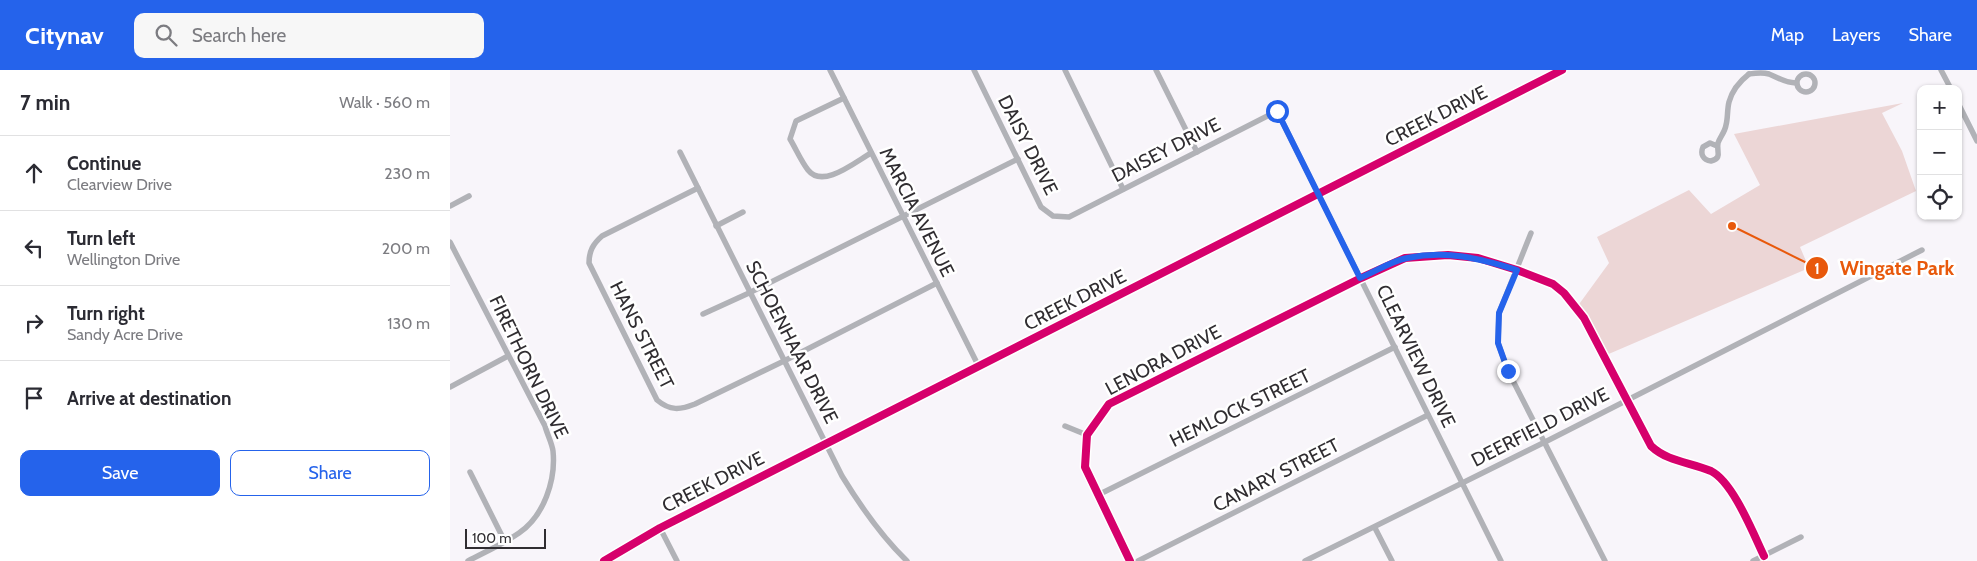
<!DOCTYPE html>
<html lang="en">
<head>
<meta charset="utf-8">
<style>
  body { margin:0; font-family:Cabin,sans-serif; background:#f7f7f7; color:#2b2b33 }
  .controls { position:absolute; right:15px; top:15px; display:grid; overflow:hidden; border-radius:10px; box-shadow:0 1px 4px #0004 }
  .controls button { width:45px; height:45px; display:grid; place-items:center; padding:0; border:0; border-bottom:1px solid #e1e1e2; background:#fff; color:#2b2b33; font:25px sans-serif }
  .scale { position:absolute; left:15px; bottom:12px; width:81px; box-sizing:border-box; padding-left:5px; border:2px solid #302d31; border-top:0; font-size:14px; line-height:18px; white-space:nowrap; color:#302d31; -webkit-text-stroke:4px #fff; paint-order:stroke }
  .stop { position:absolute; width:15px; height:15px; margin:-11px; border:4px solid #2563eb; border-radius:50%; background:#fff }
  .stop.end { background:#2563eb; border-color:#fff; box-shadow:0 1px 5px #0008 }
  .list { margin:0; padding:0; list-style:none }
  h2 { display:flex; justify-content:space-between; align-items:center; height:65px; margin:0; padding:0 20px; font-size:21px }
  h2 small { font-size:16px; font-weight:400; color:#7c7c81 }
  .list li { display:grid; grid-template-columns:32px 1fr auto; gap:15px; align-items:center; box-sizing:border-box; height:75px; padding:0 20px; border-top:1px solid #e1e1e2 }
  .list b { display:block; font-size:19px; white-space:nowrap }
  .list p { margin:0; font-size:16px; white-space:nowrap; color:#7c7c81 }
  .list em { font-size:16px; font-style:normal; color:#7c7c81 }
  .actions { display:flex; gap:10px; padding:15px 20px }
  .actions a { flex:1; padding:11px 0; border:1px solid #2563eb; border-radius:10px; text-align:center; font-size:18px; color:#2563eb }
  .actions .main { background:#2563eb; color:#fff }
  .icon { flex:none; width:28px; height:28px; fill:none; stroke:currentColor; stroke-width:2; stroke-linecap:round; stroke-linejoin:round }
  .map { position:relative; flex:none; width:1527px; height:491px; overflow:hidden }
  header { display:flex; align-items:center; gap:30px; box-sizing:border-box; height:70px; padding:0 25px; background:#2563eb; color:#fff }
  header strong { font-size:24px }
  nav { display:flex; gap:28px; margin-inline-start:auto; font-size:18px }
  .search { width:350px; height:45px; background:#f7f7f7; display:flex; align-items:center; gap:12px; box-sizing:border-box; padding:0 18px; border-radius:10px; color:#7c7c81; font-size:19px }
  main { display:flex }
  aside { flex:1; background:#fff }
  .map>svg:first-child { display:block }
  .green { fill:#ecd6d6 }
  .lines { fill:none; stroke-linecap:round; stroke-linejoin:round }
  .minor { stroke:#b1b2b7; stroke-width:5.5 }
  .cycleway-casing { stroke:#fff; stroke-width:11 }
  .cycleway { stroke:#d6006c; stroke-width:8 }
  .route { stroke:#2563eb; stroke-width:6 }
  .labels { text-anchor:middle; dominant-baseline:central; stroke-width:5; stroke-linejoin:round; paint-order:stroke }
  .street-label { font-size:19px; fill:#302d31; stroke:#fff }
  .leader { fill:none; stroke:#e8590c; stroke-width:2 }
  .callout-dot { fill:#e8590c; stroke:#fff; stroke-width:2 }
  .mark-label { font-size:15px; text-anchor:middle; font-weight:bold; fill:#fff }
  .callout-label { font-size:20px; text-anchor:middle; font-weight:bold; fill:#e8590c; stroke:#fff; stroke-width:5; stroke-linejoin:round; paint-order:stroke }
</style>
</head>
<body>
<header>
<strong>Citynav</strong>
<div class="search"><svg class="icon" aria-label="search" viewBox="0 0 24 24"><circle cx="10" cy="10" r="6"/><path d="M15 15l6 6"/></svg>Search here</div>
<nav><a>Map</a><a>Layers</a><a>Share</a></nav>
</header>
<main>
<aside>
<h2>7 min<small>Walk · 560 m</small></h2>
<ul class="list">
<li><svg class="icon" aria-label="ahead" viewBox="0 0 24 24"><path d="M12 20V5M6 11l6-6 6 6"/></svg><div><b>Continue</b><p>Clearview Drive</p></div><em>230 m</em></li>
<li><svg class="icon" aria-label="left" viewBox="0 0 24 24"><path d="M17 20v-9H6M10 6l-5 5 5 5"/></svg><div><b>Turn left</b><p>Wellington Drive</p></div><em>200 m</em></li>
<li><svg class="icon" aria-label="right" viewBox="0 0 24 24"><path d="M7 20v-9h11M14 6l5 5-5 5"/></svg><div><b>Turn right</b><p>Sandy Acre Drive</p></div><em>130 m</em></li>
<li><svg class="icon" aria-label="arrive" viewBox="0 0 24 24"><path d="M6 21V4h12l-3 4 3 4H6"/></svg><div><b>Arrive at destination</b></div></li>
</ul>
<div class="actions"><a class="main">Save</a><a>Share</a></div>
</aside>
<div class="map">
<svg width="1527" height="491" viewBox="0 0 1527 491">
  <rect width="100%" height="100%" fill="#f8f5fa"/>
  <polygon class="green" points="1453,33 1432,43 1452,81 1466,121 1350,177 1359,198 1154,286 1127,237 1159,193 1147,167 1239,120 1261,144 1310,115 1284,64"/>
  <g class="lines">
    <g class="minor">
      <polyline points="380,0 529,297"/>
      <polyline points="524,0 591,137 603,146 619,147 827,41 1051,491"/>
      <polyline points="615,0 673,119"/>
      <polyline points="706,0 747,82"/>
      <polyline points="1491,0 1501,19"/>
      <circle cx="1356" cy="13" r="9"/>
      <path d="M1299 4C1306 3 1312 2 1319 4 1329 8 1335 13 1346 13"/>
      <path d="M394 28 346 51 340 69C346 79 351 91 358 100 373 119 405 92 421 83"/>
      <polyline points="1508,33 1527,71"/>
      <path d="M1267 76 1260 73 1253 77C1250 84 1253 90 1261 91 1273 88 1266 81 1268 73 1270 67 1275 62 1276 55 1278 48 1277 40 1279 32 1282 21 1290 11 1299 4"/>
      <path d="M230 82 392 406C411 437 431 466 457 491"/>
      <path d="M248 118 152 166C143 174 139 181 139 193L207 330C220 341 230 340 245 334L334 291 487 213"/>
      <polyline points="0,136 19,126"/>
      <polyline points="266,156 293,142"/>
      <polyline points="1081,163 1049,243 1048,273 1058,301 1155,491"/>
      <path d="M0 172 95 356C97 364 102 373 103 381 106 410 94 446 69 463 53 474 35 482 18 491"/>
      <polyline points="253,244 299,223 568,89"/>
      <polyline points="0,317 58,286"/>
      <polyline points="615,356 637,365"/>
      <polyline points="20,402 55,472"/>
      <polyline points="648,425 945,277"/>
      <polyline points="210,458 227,491"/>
      <polyline points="925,458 942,491"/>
      <polyline points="154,491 210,458 1112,0"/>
      <path d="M680 491 635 397 637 365 659 334 911 208 955 188 998 185 1028 188 1067 200 1103 214 1114 223 1134 248 1201 376C1218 392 1240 392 1261 401 1283 412 1303 463 1314 486"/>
      <polyline points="688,491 978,345"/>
      <polyline points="855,491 1095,372 1472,180"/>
      <polyline points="1303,491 1351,467"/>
    </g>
    <g class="cycleway-casing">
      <g id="cycleway">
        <polyline points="154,491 210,458 1112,0"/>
        <path d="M680 491 635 397 637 365 659 334 911 208 955 188 998 185 1028 188 1067 200 1103 214 1114 223 1134 248 1201 376C1218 392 1240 392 1261 401 1283 412 1303 463 1314 486"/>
      </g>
    </g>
    <use href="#cycleway" class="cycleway"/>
  </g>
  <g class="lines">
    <path class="route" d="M827 41 910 208C925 202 941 191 957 188 997 180 1028 188 1067 200L1049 243 1048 273 1058 301"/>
  </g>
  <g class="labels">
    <g class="street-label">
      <text transform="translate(986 46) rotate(-27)">CREEK DRIVE</text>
      <text transform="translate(578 75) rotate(63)">DAISY DRIVE</text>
      <text transform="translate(716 80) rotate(-27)">DAISEY DRIVE</text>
      <text transform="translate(467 142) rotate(63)">MARCIA AVENUE</text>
      <text transform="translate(625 230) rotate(-27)">CREEK DRIVE</text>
      <text transform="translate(192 265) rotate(63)">HANS STREET</text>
      <text transform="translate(342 272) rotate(63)">SCHOENHAAR DRIVE</text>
      <text transform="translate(966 286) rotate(64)">CLEARVIEW DRIVE</text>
      <text transform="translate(713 290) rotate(-28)">LENORA DRIVE</text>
      <text transform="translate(79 297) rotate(64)">FIRETHORN DRIVE</text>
      <text transform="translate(790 338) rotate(-26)">HEMLOCK STREET</text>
      <text transform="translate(1090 357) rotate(-27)">DEERFIELD DRIVE</text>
      <text transform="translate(826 405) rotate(-27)">CANARY STREET</text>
      <text transform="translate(263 412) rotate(-27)">CREEK DRIVE</text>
    </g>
  </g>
  <path class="leader" d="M1282 156L1367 198"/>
  <g class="callout-dot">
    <circle cx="1282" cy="156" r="5"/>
    <circle cx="1367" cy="198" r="12"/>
  </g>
  <g class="mark-label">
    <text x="1367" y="204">1</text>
  </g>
  <g class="callout-label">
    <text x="1447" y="205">Wingate Park</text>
  </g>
</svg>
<div class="controls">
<button>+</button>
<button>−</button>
<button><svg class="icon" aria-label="locate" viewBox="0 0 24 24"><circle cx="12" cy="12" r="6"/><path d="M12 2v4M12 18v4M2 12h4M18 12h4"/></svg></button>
</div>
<div class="scale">100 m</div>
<div class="stop" style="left:827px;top:41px"></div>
<div class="stop end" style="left:1058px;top:301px"></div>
</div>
</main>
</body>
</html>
